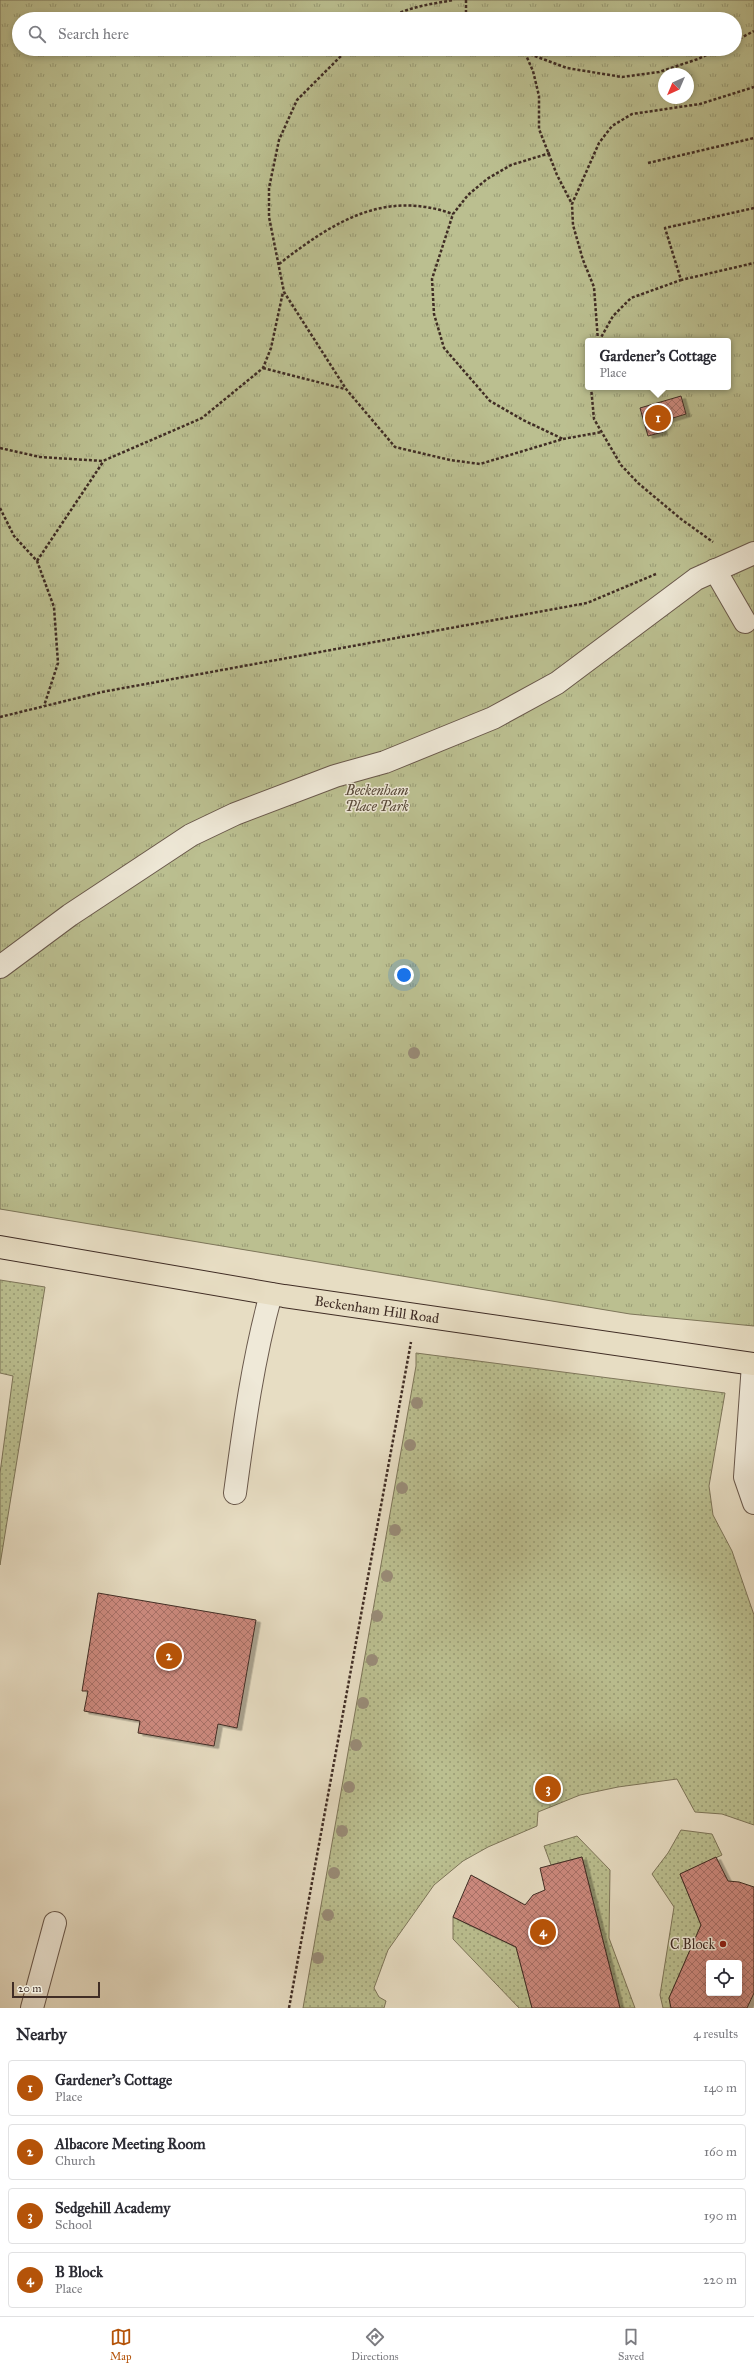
<!DOCTYPE html>
<html lang="en">
<head>
<meta charset="utf-8">
<style>
  body { margin:0; font-family:"IM FELL Great Primer",serif; background:#f7f7f7; color:#2b2b33 }
  .controls { position:absolute; right:12px; bottom:12px; display:grid; overflow:hidden; border-radius:4px; box-shadow:0 2px 6px #0003 }
  .controls button { width:36px; height:36px; display:grid; place-items:center; padding:0; border:0; border-bottom:1px solid #e1e1e2; background:#fff; color:#2b2b33; font:20px sans-serif }
  .compass { position:absolute; left:658px; top:68px; width:36px; height:36px; border-radius:50%; background:#fff; box-shadow:0 2px 6px #0003; rotate:224deg }
  .scale { position:absolute; left:12px; bottom:10px; width:88px; box-sizing:border-box; padding-left:4px; border:2px solid #402d25; border-top:0; font-size:11px; line-height:14px; white-space:nowrap; color:#402d25; -webkit-text-stroke:3px #efe9d8; paint-order:stroke }
  .you { position:absolute; left:404px; top:975px; width:14px; height:14px; margin:-10px; border:3px solid #fff; border-radius:50%; background:#1a73e8; box-shadow:0 0 0 6px #1a73e833 }
  .badge { display:grid; place-items:center; width:26px; height:26px; border-radius:50%; background:#b45309; color:#fff; font-size:13px; font-weight:700 }
  .pin { position:absolute; translate:-50% -50%; border:2px solid #fff; box-shadow:0 1px 4px #0006 }
  .popup { position:absolute; left:585px; top:338px; width:146px; height:52px; box-sizing:border-box; display:grid; place-content:center; border-radius:4px; background:#fff; filter:drop-shadow(0 1px 3px #0005); font-size:13px; white-space:nowrap; color:#7c7c81 }
  .popup b { font-size:15px; color:#2b2b33 }
  .popup::after { content:''; position:absolute; left:50%; top:100%; margin-left:-8px; border:8px solid transparent; border-top-color:#fff }
  .list { margin:0; padding:0; list-style:none }
  h2 { display:flex; justify-content:space-between; align-items:center; height:52px; margin:0; padding:0 16px; font-size:17px }
  h2 small { font-size:13px; font-weight:400; color:#7c7c81 }
  .list li { display:grid; grid-template-columns:26px 1fr auto; gap:12px; align-items:center; box-sizing:border-box; height:56px; margin:0 8px 8px; padding:0 8px; border:1px solid #e1e1e2; border-radius:4px }
  .list b { display:block; font-size:15px; white-space:nowrap }
  .list p { margin:0; font-size:13px; white-space:nowrap; color:#7c7c81 }
  .list em { font-size:13px; font-style:normal; color:#7c7c81 }
  .icon { flex:none; width:22px; height:22px; fill:none; stroke:currentColor; stroke-width:2; stroke-linecap:round; stroke-linejoin:round }
  .map { position:relative; flex:none; width:754px; height:2008px; overflow:hidden }
  .search { position:absolute; background:#fff; box-shadow:0 2px 6px #0003; left:12px; right:12px; top:12px; height:44px; display:flex; align-items:center; gap:10px; box-sizing:border-box; padding:0 14px; border-radius:22px; color:#7c7c81; font-size:15px }
  .sheet { height:308px; background:#fff }
  nav { display:flex; justify-content:space-around; align-items:center; box-sizing:border-box; height:56px; border-top:1px solid #e1e1e2; background:#fff; font-size:11px; color:#7c7c81 }
  nav a { display:grid; justify-items:center; gap:2px }
  nav .on { color:#b45309 }
  .map>svg:first-child { display:block }
  .grass { fill:url(#grass-dots); stroke:#7e765a }
  .park { fill:url(#park-tufts); stroke:#7e765a; fill-rule:evenodd }
  .building { fill:url(#building-cross-hatch); stroke:#402d25; fill-rule:evenodd; filter:url(#shadow) }
  .lines { fill:none; stroke-linecap:round; stroke-linejoin:round }
  .minor-casing { stroke:#6a594c; stroke-width:24 }
  .major-casing { stroke:#402d25; stroke-width:24 }
  .path { stroke:#402d25; stroke-width:2.5; stroke-dasharray:3 2; stroke-linecap:butt }
  .minor { stroke:#efe9d8; stroke-width:22 }
  .major { stroke:#e7ddc3; stroke-width:22 }
  .tree { fill:#998c78 }
  .poi-dot { fill:#8f2418; stroke:#efe9d8; stroke-width:1.5 }
  .labels { text-anchor:middle; dominant-baseline:central; stroke-width:3; stroke-linejoin:round; paint-order:stroke }
  .park-label { font-size:14px; font-style:italic; fill:#594a3a; stroke:#efe9d8 }
  .street-label { font-size:14px; fill:#402d25; stroke:#efe9d8 }
  .poi-label { font-size:14px; fill:#402d25; stroke:#efe9d8; text-anchor:end }
</style>
</head>
<body>
<div class="map">
<svg width="754" height="2008" viewBox="0 0 754 2008">
  <defs>
    <pattern id="grass-dots" width="8" height="8" patternUnits="userSpaceOnUse"><rect width="8" height="8" fill="#bbbf90"/><path d="M2 2h.1M6 6h.1" fill="none" stroke="#999c75" stroke-width="1.8" stroke-linecap="round"/></pattern>
    <pattern id="park-tufts" width="24" height="20" patternUnits="userSpaceOnUse"><rect width="24" height="20" fill="#bbbf90"/><path d="M3 7l-1-3M5 7V3M7 7l1-3M15 17l-1-3M17 17v-4M19 17l1-3" fill="none" stroke="#999c75"/></pattern>
    <pattern id="building-cross-hatch" width="8" height="8" patternUnits="userSpaceOnUse"><rect width="8" height="8" fill="#cd8a7f"/><path d="M0 0l8 8M0 8l8-8" fill="none" stroke="#a87168"/></pattern>
    <filter id="shadow"><feDropShadow dx="4.5" dy="2.5" stdDeviation="0" flood-color="#0004"/></filter>
  </defs>
  <rect width="100%" height="100%" fill="#e7ddc3"/>
  <filter id="stains"><feTurbulence type="fractalNoise" baseFrequency=".005" numOctaves="4"/><feColorMatrix values="0 0 0 0 .2 0 0 0 0 .09 0 0 0 0 .02 0 0 0 .5 -.17"/></filter>
  <radialGradient id="worn" r=".72"><stop offset=".6" stop-color="#630" stop-opacity="0"/><stop offset="1" stop-color="#630" stop-opacity=".3"/></radialGradient>
  <g class="grass">
    <polygon points="0,1280 45,1287 0,1565 0,1473 13,1376 0,1373"/>
    <polygon points="416,1353 725,1393 709,1486 713,1515 732,1551 754,1615 754,1825 722,1814 695,1812 677,1779 618,1787 580,1795 538,1812 537,1826 488,1847 463,1861 434,1885 388,1950 374,1988 379,1997 386,2001 384,2008 303,2008 416,1366"/>
    <polygon points="681,1830 712,1834 722,1855 680,1874 701,1925 669,1998 671,2008 663,2008 660,1995 674,1907 652,1874 668,1853"/>
    <polygon points="577,1836 610,1870 609,1938 635,2008 620,2008 582,1857 551,1865 544,1846"/>
    <polygon points="453,1917 516,1947 532,2008 519,2008 453,1939"/>
  </g>
  <path class="park" d="M0 0H754V1326L630 1314 0 1209ZM19 19H735V49H19ZM664 74H688V98H664ZM588 341H728V387H588Z"/>
  <g class="building">
    <polygon points="681,396 686,414 660,422 663,432 648,436 640,408"/>
    <polygon points="98,1593 256,1620 237,1728 218,1724 214,1746 138,1733 140,1721 84,1711 88,1691 82,1691"/>
    <polygon points="582,1857 620,2008 532,2008 516,1947 453,1917 471,1875 525,1905 533,1895 545,1890 540,1868"/>
    <path d="M716 1857 728 1881 739 1882 754 1887V1993L747 2008H671L669 1998 701 1925 680 1874ZM709 1963H739V1993H709Z"/>
  </g>
  <g class="lines">
    <g class="minor-casing">
      <g id="minor">
        <polyline points="715,570 745,622"/>
        <polyline points="0,967 70,915 191,835 235,814 335,776 385,762 493,718 557,683 696,579 754,553"/>
        <polyline points="753,1364 745,1477 754,1503"/>
        <path d="M235 1493C244 1426 253 1359 271 1294"/>
        <polyline points="32,2008 55,1923"/>
      </g>
    </g>
    <g class="major-casing">
      <g id="major">
        <path id="s1" d="M0 1247 284 1296 754 1364"/>
      </g>
    </g>
    <g class="path">
      <polyline points="466,0 466,19"/>
      <path d="M387 19C407 7 431 4 454 0"/>
      <polyline points="735,41 754,31"/>
      <polyline points="348,49 297,100 279,140 269,188 269,217 284,292 346,389 395,447 450,460 480,464 563,439 602,432"/>
      <polyline points="516,49 567,68 622,77 659,72 698,59 719,49"/>
      <polyline points="525,53 533,71 539,96 539,129 557,175 572,204"/>
      <polyline points="550,153 511,165 487,179 468,195 453,214 432,279 434,314 444,348 490,401 523,420 563,439"/>
      <polyline points="648,163 754,138"/>
      <polyline points="754,208 665,228 681,280 754,263"/>
      <path d="M279 264C332 223 383 189 453 214"/>
      <polyline points="598,341 594,287 583,260 573,225 572,204 599,143 612,126 632,114 700,104 754,87"/>
      <polyline points="599,341 613,316 631,298 681,280"/>
      <polyline points="263,368 345,389"/>
      <polyline points="591,387 594,419 621,465 638,483 681,519 713,542"/>
      <polyline points="0,448 40,457 103,461 202,418 263,368 271,348 283,292"/>
      <polyline points="0,508 14,536 37,561 54,607 58,663 44,706"/>
      <polyline points="37,561 103,462"/>
      <polyline points="0,717 102,692 587,603 656,574"/>
      <polyline points="289,2008 411,1342"/>
    </g>
    <use href="#minor" class="minor"/>
    <use href="#major" class="major"/>
  </g>
  <g class="tree">
    <circle cx="414" cy="1053" r="6"/>
    <circle cx="417" cy="1403" r="6"/>
    <circle cx="410" cy="1445" r="6"/>
    <circle cx="402" cy="1488" r="6"/>
    <circle cx="395" cy="1530" r="6"/>
    <circle cx="387" cy="1576" r="6"/>
    <circle cx="377" cy="1616" r="6"/>
    <circle cx="372" cy="1660" r="6"/>
    <circle cx="363" cy="1703" r="6"/>
    <circle cx="356" cy="1745" r="6"/>
    <circle cx="349" cy="1787" r="6"/>
    <circle cx="342" cy="1831" r="6"/>
    <circle cx="334" cy="1873" r="6"/>
    <circle cx="328" cy="1915" r="6"/>
    <circle cx="318" cy="1958" r="6"/>
  </g>
  <circle class="poi-dot" cx="723" cy="1944" r="4"/>
  <g class="labels">
    <g class="park-label">
      <text x="377" y="790">Beckenham<tspan x="377" dy="16">Place Park</tspan></text>
    </g>
    <g class="street-label">
      <text stroke="none"><textPath href="#s1" startOffset="382">Beckenham Hill Road</textPath></text>
    </g>
    <g class="poi-label">
      <text x="715" y="1944">C Block</text>
    </g>
  </g>
  <rect width="100%" height="100%" filter="url(#stains)"/>
  <rect width="100%" height="100%" fill="url(#worn)"/>
</svg>
<div class="controls">
<button><svg class="icon" aria-label="locate" viewBox="0 0 24 24"><circle cx="12" cy="12" r="6"/><path d="M12 2v4M12 18v4M2 12h4M18 12h4"/></svg></button>
</div>
<svg class="compass" viewBox="-18 -18 36 36"><path d="M0-13l5 13h-10z" fill="#e53935"/><path d="M0 13l5-13h-10z" fill="#7c7c81"/></svg>
<div class="scale">20 m</div>
<div class="you"></div>
<div class="pin badge" style="left:658px;top:418px">1</div>
<div class="popup"><b>Gardener's Cottage</b>Place</div>
<div class="pin badge" style="left:169px;top:1656px">2</div>
<div class="pin badge" style="left:548px;top:1789px">3</div>
<div class="pin badge" style="left:543px;top:1932px">4</div>
<div class="search"><svg class="icon" aria-label="search" viewBox="0 0 24 24"><circle cx="10" cy="10" r="6"/><path d="M15 15l6 6"/></svg>Search here</div>
</div>
<section class="sheet">
<h2>Nearby<small>4 results</small></h2>
<ul class="list">
<li><span class="badge">1</span><div><b>Gardener's Cottage</b><p>Place</p></div><em>140 m</em></li>
<li><span class="badge">2</span><div><b>Albacore Meeting Room</b><p>Church</p></div><em>160 m</em></li>
<li><span class="badge">3</span><div><b>Sedgehill Academy</b><p>School</p></div><em>190 m</em></li>
<li><span class="badge">4</span><div><b>B Block</b><p>Place</p></div><em>220 m</em></li>
</ul>
</section>
<nav>
<a class="on"><svg class="icon" aria-label="map" viewBox="0 0 24 24"><path d="M3 6l6-2 6 2 6-2v14l-6 2-6-2-6 2zM9 4v14M15 6v14"/></svg>Map</a>
<a><svg class="icon" aria-label="directions" viewBox="0 0 24 24"><path d="M12 3l9 9-9 9-9-9zM9 14v-3h6M13 9l2 2-2 2"/></svg>Directions</a>
<a><svg class="icon" aria-label="saved" viewBox="0 0 24 24"><path d="M7 4h10v16l-5-4-5 4z"/></svg>Saved</a>
</nav>
</body>
</html>
